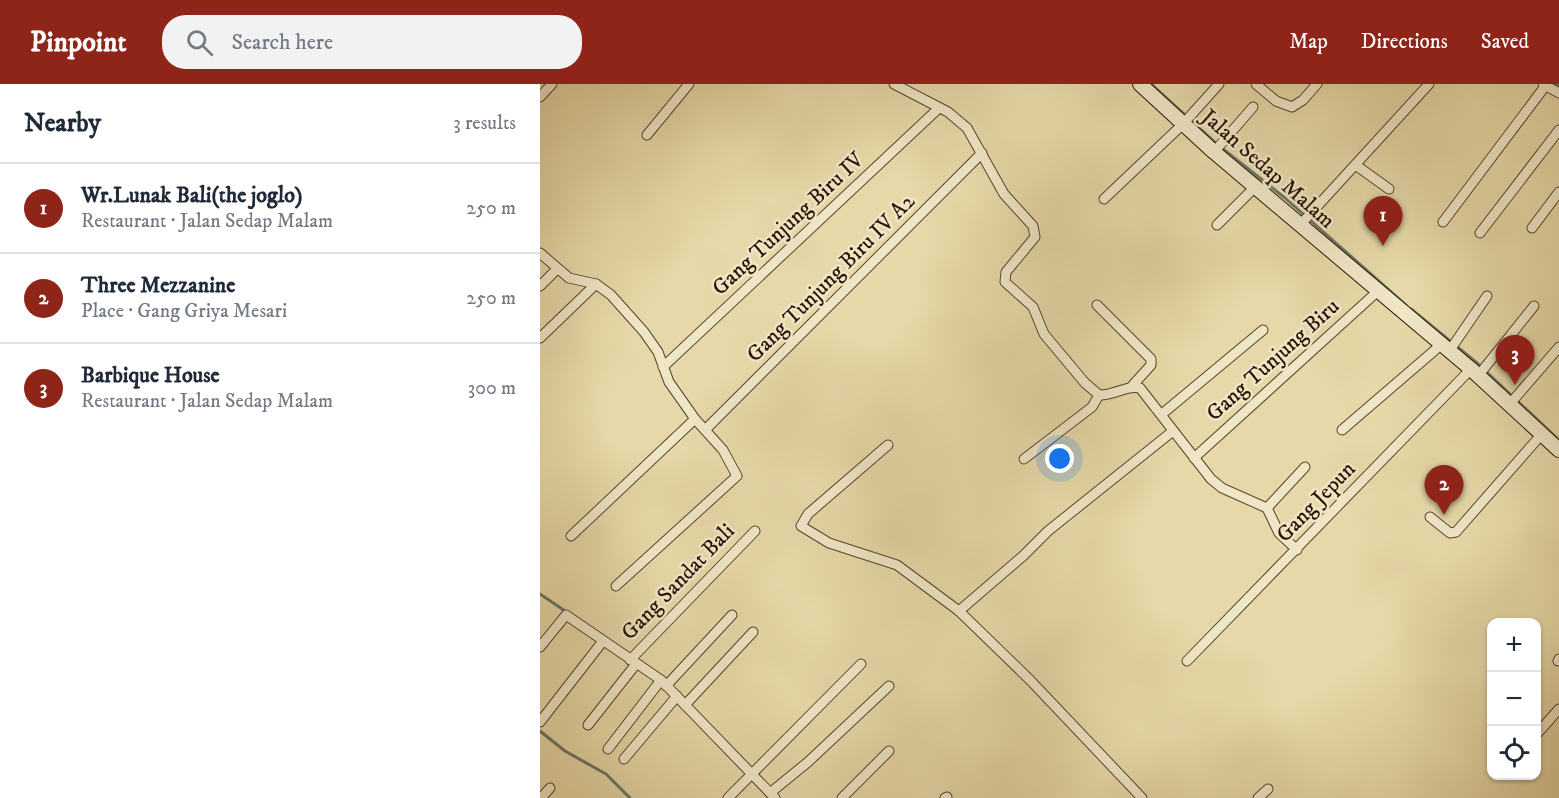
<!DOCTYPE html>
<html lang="en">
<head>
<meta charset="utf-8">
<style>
  body { margin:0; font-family:"IM FELL DW Pica",serif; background:#f2f2f3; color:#1f2937 }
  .controls { position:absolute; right:18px; bottom:18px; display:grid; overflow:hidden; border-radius:12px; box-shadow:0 2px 4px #0004 }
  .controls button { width:54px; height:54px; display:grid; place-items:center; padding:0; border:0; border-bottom:2px solid #e0e1e3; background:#fff; color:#1f2937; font:30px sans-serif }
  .you { position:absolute; left:520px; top:375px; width:21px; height:21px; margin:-15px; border:4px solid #fff; border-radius:50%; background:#1a73e8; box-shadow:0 0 0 9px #1a73e833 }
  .badge { display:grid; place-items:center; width:39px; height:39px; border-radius:50%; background:#8f2418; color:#fff; font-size:20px; font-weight:700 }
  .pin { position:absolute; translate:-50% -50px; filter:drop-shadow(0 2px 3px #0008) }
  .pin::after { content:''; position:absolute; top:32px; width:21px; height:18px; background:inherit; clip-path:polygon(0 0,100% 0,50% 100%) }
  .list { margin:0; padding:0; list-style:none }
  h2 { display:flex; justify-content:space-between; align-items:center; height:78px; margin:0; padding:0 24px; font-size:26px }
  h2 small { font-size:20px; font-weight:400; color:#747a83 }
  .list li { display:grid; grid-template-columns:39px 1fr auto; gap:18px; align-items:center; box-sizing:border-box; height:90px; padding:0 24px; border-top:2px solid #e0e1e3 }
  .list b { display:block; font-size:22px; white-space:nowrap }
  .list p { margin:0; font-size:20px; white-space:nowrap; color:#747a83 }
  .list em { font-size:20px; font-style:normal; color:#747a83 }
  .icon { flex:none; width:33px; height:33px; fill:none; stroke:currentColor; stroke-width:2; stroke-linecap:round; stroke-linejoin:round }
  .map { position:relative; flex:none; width:1019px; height:714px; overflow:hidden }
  header { display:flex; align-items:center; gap:36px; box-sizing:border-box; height:84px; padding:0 30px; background:#8f2418; color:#fff }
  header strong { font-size:28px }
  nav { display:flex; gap:33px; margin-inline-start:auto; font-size:21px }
  .search { width:420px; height:54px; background:#f2f2f3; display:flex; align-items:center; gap:15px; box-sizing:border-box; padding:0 21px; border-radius:24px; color:#747a83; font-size:22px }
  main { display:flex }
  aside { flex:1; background:#fff }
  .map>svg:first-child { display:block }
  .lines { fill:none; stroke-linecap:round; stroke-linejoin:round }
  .stream { stroke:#6a7666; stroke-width:3 }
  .street-casing { stroke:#57432b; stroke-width:11 }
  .secondary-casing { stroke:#271101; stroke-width:16 }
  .street { stroke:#efe6c6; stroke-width:9 }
  .secondary { stroke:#efe6c6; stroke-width:14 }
  .labels { text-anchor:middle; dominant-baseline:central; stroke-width:5; stroke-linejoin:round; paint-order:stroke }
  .street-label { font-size:22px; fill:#271101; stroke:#efe6c6 }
</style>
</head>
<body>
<header>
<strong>Pinpoint</strong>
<div class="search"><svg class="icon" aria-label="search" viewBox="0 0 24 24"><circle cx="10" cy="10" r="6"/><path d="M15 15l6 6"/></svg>Search here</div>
<nav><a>Map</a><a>Directions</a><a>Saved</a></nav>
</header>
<main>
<aside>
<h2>Nearby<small>3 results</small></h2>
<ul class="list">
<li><span class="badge">1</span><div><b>Wr.Lunak Bali(the joglo)</b><p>Restaurant · Jalan Sedap Malam</p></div><em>250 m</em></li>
<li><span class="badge">2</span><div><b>Three Mezzanine</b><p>Place · Gang Griya Mesari</p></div><em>250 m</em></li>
<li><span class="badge">3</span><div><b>Barbique House</b><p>Restaurant · Jalan Sedap Malam</p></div><em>300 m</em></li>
</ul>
</aside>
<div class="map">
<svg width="1019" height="714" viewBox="0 0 1019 714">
  <rect width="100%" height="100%" fill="#e6d8a8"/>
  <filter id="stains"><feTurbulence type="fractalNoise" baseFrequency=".00333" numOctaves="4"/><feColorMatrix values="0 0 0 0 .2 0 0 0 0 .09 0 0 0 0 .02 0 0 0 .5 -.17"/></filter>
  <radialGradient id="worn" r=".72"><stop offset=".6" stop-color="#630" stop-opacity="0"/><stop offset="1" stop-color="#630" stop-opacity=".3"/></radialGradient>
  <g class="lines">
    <g class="stream">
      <polyline points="611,0 678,61 745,114 866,221"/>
      <polyline points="1015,0 1019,2"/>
      <polyline points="871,225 937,279 1019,356"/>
      <polyline points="0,510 28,529"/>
      <polyline points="0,647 25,667 66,690 90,714"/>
    </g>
    <g class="street-casing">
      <g id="street">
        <polyline points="354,0 408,28 427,44 464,110 493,142 495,153 466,188 465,198 493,223 504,250 545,299 559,311"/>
        <polyline points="716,0 736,17 752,23 763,16 777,0"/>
        <polyline points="1003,0 1019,9"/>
        <polyline points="0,13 12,0"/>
        <polyline points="107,51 149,0"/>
        <polyline points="674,68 713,23"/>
        <polyline points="817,82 849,105"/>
        <polyline points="564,115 643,40 679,0"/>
        <polyline points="903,138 1006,1"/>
        <polyline points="761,140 889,0"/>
        <polyline points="677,141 716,102"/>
        <polyline points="992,144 1019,108"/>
        <polyline points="940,149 1019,46"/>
        <polyline points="0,169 29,194 56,200 71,211 104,248 118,268 129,298 155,335 183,366 197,392 76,502"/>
        <polyline points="0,202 16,186"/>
        <polyline points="557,221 611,275 611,281 592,302"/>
        <polyline points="0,254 56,200"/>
        <polyline points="910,266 947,212"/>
        <polyline points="123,283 399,24"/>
        <polyline points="938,292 994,222"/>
        <path d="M559 311C573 312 586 301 600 304L671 395 682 404 727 424 765 383"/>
        <polyline points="969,321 1019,263"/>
        <polyline points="622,330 723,246"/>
        <polyline points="166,345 442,69"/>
        <polyline points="802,346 902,260"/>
        <polyline points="348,361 268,430 261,442 289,459 357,481 419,527 490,596 602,714"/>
        <polyline points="654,374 838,207"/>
        <polyline points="484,375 552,323 559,311"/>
        <polyline points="727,424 739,449 757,466"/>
        <polyline points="890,433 910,449 916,448 1001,351"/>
        <polyline points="31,452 155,335"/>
        <polyline points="419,527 483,472 508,447 633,347"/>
        <polyline points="0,563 26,531 121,596 235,714"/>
        <polyline points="90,576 215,447"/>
        <polyline points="647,577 931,285"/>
        <polyline points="1018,577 1019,575"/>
        <polyline points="126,602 192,531"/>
        <polyline points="145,621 213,548"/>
        <polyline points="0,638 63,557"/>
        <polyline points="48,641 96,580"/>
        <polyline points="996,651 1019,625"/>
        <polyline points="68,665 121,596"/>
        <polyline points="84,675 137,612"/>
        <polyline points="230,709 268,678 349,602"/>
        <polyline points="1,714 10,704"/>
        <polyline points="188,714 321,580"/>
        <polyline points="302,714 349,667"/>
        <polyline points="405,714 407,713"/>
        <polyline points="718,714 728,705"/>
      </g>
    </g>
    <g class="secondary-casing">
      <polyline id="secondary" points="600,0 674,68 931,285 1019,366"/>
    </g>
    <use href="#street" class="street"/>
    <use href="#secondary" class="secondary"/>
  </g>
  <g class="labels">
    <g class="street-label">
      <text transform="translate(728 85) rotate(41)">Jalan Sedap Malam</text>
      <text transform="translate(248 140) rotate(-43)">Gang Tunjung Biru IV</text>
      <text transform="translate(291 194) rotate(-45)">Gang Tunjung Biru IV A2</text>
      <text transform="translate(733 276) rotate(-42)">Gang Tunjung Biru</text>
      <text transform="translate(776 418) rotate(-46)">Gang Jepun</text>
      <text transform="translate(138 498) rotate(-46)">Gang Sandat Bali</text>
    </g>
  </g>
  <rect width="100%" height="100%" filter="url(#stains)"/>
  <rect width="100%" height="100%" fill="url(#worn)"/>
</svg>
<div class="controls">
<button>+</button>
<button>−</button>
<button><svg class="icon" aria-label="locate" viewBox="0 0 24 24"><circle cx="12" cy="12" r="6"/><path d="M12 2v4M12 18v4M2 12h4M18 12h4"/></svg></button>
</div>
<div class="you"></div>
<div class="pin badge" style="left:843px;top:162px">1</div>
<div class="pin badge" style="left:904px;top:431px">2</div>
<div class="pin badge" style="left:975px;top:301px">3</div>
</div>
</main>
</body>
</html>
